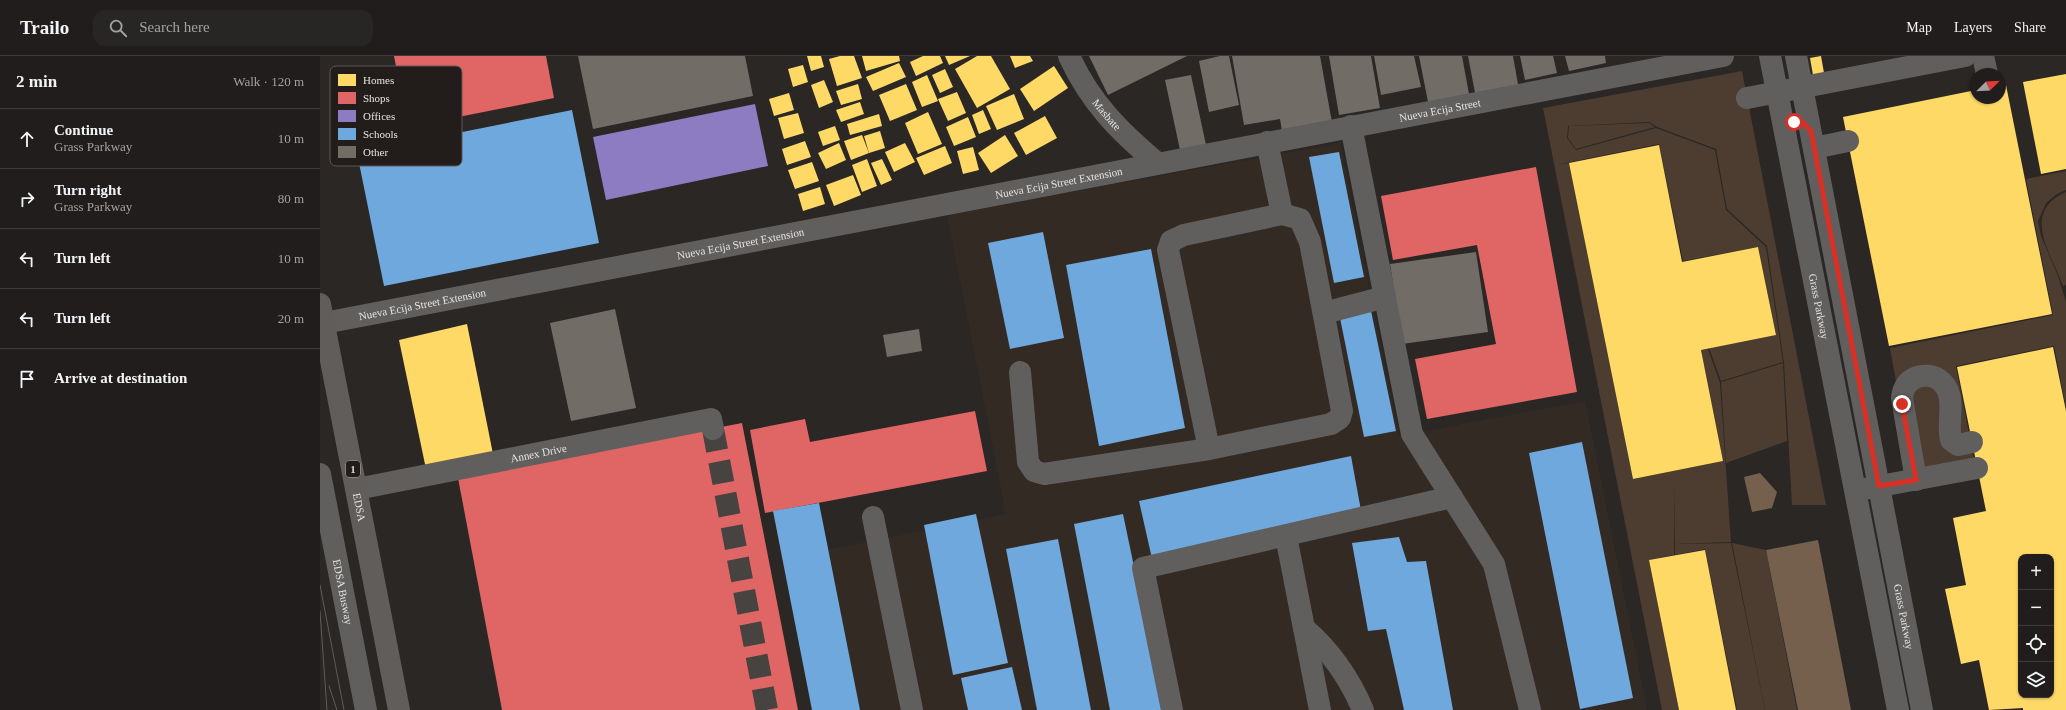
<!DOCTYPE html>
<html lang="en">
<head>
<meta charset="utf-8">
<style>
  body { margin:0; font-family:Georgia,serif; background:#282625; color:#f1f3f6 }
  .controls { position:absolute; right:12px; bottom:12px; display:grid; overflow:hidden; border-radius:8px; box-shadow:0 1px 3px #0004 }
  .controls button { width:36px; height:36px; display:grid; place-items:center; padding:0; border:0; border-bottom:1px solid #3d3b3b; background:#201d1c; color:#f1f3f6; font:20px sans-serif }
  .compass { position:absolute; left:1650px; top:12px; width:36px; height:36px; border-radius:50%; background:#201d1c; box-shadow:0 1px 3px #0004; rotate:66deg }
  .stop { position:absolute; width:12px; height:12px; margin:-9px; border:3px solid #d93025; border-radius:50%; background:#fff }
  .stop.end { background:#d93025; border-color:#fff; box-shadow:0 1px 4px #0008 }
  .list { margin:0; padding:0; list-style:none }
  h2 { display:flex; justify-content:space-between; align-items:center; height:52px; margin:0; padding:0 16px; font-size:17px }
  h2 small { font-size:13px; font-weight:400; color:#a2a2a3 }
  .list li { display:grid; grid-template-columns:26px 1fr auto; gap:12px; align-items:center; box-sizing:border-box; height:60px; padding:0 16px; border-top:1px solid #3d3b3b }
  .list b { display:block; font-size:15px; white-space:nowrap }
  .list p { margin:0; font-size:13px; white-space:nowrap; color:#a2a2a3 }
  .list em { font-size:13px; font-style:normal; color:#a2a2a3 }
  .icon { flex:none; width:22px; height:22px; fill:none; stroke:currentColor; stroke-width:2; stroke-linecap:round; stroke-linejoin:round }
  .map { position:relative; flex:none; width:1746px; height:654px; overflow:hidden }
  header { display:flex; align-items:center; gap:24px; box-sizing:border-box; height:56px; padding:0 20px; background:#201d1c; border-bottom:1px solid #3d3b3b }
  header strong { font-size:19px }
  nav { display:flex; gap:22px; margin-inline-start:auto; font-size:14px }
  .search { width:280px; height:36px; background:#282625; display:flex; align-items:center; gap:10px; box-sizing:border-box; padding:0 14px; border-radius:12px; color:#a2a2a3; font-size:15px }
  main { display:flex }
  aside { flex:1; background:#201d1c }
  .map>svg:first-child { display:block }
  .built { fill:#342a24 }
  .green { fill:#4d3d30 }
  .water { fill:#755f4d }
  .homes { fill:#ffd966; fill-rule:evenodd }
  .shops { fill:#e06666 }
  .offices { fill:#8e7cc3 }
  .schools { fill:#6fa8dc }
  .building { fill:#726c67 }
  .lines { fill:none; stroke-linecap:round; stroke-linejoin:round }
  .minor-tunnel { stroke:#464341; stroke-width:22; stroke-dasharray:22 11; stroke-linecap:butt }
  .minor { stroke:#615f5e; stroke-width:22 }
  .highway { stroke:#605d5b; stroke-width:22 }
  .tram { stroke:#5f5d5c; stroke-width:1 }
  .route { stroke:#d93025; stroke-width:5 }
  .labels { text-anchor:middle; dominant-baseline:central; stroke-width:4; stroke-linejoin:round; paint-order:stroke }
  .shield { fill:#221d1a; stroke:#aba8a5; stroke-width:1 }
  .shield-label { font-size:10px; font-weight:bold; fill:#e6e3e0 }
  .street-label { font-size:11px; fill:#e6e3e0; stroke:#221d1a }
  .key { fill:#221d1a; stroke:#5d5855; stroke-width:1 }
  .key-label { font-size:11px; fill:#e6e3e0 }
</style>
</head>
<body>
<header>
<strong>Trailo</strong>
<div class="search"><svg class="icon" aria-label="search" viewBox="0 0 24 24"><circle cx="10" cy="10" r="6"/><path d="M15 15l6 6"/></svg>Search here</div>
<nav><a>Map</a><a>Layers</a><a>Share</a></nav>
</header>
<main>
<aside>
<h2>2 min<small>Walk · 120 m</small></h2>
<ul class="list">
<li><svg class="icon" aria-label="ahead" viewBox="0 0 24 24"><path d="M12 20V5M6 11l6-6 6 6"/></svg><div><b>Continue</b><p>Grass Parkway</p></div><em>10 m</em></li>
<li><svg class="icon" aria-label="right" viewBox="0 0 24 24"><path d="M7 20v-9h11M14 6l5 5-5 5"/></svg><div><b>Turn right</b><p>Grass Parkway</p></div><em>80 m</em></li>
<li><svg class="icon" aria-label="left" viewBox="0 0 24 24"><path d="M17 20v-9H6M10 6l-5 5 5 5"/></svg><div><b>Turn left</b></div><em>10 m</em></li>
<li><svg class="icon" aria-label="left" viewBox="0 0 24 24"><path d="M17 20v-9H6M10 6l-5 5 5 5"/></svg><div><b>Turn left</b></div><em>20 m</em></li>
<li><svg class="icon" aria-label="arrive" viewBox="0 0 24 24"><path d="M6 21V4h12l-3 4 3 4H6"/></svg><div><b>Arrive at destination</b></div></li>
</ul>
</aside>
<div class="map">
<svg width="1746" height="654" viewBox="0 0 1746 654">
  <rect width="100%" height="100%" fill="#2a2725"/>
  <polygon class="built" points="1020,87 1079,380 1265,345 1327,654 497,654 467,502 686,458 627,159"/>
  <g class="green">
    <polygon points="1422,15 1506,449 1472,449 1464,307 1447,190 1407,153 1396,93 1337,71 1329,66 1248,70 1247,82 1256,94 1336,72 1395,94 1406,154 1446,191 1463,306 1401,325 1389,292 1456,279 1438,191 1363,205 1339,88 1236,109 1249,107 1313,423 1403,405 1381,294 1388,293 1400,327 1411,486 1355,488 1355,431 1354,499 1329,504 1359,654 1342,654 1223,52"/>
    <polygon points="1329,67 1335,71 1256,93 1248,82 1249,70"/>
    <polygon points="1746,115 1746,134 1737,138 1726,147 1718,165 1721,180 1738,220 1746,246 1746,351 1734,290 1636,310 1650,383 1637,385 1623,322 1578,337 1570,292 1733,259 1706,123"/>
    <path d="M1746 136V229L1743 230C1731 197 1700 156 1746 136Z"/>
    <polygon points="1463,307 1467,385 1406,407 1401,326"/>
    <polygon points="1616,326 1626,364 1651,389 1655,410 1597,421 1588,334"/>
    <polygon points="1411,487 1445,654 1417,654 1385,493 1355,499 1355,488"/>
    <polygon points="1412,487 1446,494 1477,654 1445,654"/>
  </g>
  <g class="water">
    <polygon points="1440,417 1457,436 1452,452 1432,456 1424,421"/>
    <polygon points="1498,484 1531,654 1478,654 1446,494"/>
  </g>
  <g class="homes">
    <polygon points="487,0 501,0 504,11 491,15"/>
    <polygon points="520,0 534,0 542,22 517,30 509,3"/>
    <polygon points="542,0 579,0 580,5 546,15"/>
    <polygon points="603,0 620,0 623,7 596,20 590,6"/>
    <polygon points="625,0 650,0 629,9"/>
    <polygon points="657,0 671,0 690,33 657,52 635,13"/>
    <polygon points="690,0 710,0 713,5 695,12"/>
    <polygon points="1501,0 1504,17 1493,19 1490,2"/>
    <polygon points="579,7 586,21 553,35 546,21"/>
    <polygon points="483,9 488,26 473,31 468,13"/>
    <polygon points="734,10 748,32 714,55 700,33"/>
    <polygon points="625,13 633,31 620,37 612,19"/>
    <polygon points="1746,18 1746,113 1721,118 1703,26"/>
    <polygon points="607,19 618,45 602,51 592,26"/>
    <polygon points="504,24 513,46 499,52 491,29"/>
    <polygon points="538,28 542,43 521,49 516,35"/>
    <polygon points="586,28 597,54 570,65 559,39"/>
    <polygon points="1686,29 1732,258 1569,290 1523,61 1656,34 1656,42 1680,42 1680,30"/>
    <polygon points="637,36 646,57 628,65 618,43"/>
    <polygon points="469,37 474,54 454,60 449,43"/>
    <polygon points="694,38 704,63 677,74 666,50"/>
    <polygon points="540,46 544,58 521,66 516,54"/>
    <polygon points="663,54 671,73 659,78 652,59"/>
    <polygon points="608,56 622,88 598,98 585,67"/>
    <polygon points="478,57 484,77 464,83 458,62"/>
    <polygon points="559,58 562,70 530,79 527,68"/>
    <polygon points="725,60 737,82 706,99 694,77"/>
    <polygon points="648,61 656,81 634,90 626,71"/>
    <polygon points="515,70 520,84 503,90 498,76"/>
    <polygon points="560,75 565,92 549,97 544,80"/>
    <polygon points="542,79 549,97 531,104 524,85"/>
    <polygon points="685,79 698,100 671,117 658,97"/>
    <polygon points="485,85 491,101 467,109 462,93"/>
    <polygon points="519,87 526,104 506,113 498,97"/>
    <polygon points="585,87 595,106 574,116 565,96"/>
    <polygon points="1339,89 1362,206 1438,191 1456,279 1381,294 1403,405 1313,423 1249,107"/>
    <polygon points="625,90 632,107 604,119 596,102"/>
    <polygon points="653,91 659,114 643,118 637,95"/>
    <polygon points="547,103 557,130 542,136 532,109"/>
    <polygon points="562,103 572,124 561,129 551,107"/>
    <polygon points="492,106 499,125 475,133 468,114"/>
    <polygon points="533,119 541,139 514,150 506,129"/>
    <polygon points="500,131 505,148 483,155 478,138"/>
    <polygon points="147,268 173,398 106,413 79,284"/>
    <path d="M1733 291 1746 355V654H1703V652L1669 654 1659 604 1641 608 1625 533 1646 529 1633 462 1666 455 1637 311ZM1701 501H1731V639H1701Z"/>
    <polygon points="1385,494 1416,654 1359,654 1329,504"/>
  </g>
  <g class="shops">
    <polygon points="74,0 226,0 234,42 88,71"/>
    <polygon points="1216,111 1257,336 1107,363 1095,303 1176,288 1157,189 1073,204 1061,140"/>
    <polygon points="655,355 667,415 445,457 430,374 485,363 490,386"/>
    <polygon points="422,367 478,654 182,654 138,422"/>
  </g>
  <polygon class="offices" points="435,48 448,110 286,144 273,81"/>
  <g class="schools">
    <polygon points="252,54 279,187 64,230 37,97"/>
    <polygon points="1019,96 1044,221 1014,227 989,101"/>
    <polygon points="723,176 744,282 690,293 668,187"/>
    <polygon points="831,193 865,372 779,390 746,209"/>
    <polygon points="1050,250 1076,375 1044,381 1019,257"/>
    <polygon points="1262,386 1313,642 1260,653 1209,397"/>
    <polygon points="1031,400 1042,460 833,507 819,445"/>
    <polygon points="499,447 540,654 492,654 453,455"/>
    <polygon points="656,458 688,607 633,619 604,469"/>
    <polygon points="803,458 844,654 790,654 754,468"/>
    <polygon points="1079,481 1087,506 1106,505 1133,654 1084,654 1066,573 1048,575 1032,487"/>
    <polygon points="738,483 771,654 717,654 686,493"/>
    <polygon points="692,611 702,654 648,654 641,622"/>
  </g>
  <g class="building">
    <polygon points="258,0 425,0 433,40 273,73"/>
    <polygon points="769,0 867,0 788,39"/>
    <polygon points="900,0 909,0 919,49 889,56 879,5"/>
    <polygon points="912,0 1000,0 1013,72 963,81 960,63 924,69"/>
    <polygon points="1009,0 1051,0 1060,52 1019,59"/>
    <polygon points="1054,0 1094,0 1101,31 1061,39"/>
    <polygon points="1099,0 1142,0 1149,38 1108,46"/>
    <polygon points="1148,0 1193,0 1199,34 1156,42"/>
    <polygon points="1200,0 1233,0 1237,17 1205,24"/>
    <polygon points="1245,0 1285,0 1286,7 1249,15"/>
    <polygon points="871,19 886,89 860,94 845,24"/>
    <polygon points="1156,196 1168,276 1082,288 1070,208"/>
    <polygon points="295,253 316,352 251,365 230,267"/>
    <polygon points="599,273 602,295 567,301 563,279"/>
  </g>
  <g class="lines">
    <polyline class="minor-tunnel" points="393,373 447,654"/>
    <g class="minor">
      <path id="s1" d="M749 0C770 46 799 75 837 107"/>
      <path id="s2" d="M1450 0 1578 654"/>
      <path id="s3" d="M1476 0 1602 654"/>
      <polyline points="1663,0 1667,18"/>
      <polyline points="1427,42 1645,0"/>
      <polyline points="1031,70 1092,378 1174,508 1210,654"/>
      <polyline points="947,86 962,158"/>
      <polyline points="1494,92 1528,85"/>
      <polyline points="1004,257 1065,241"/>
      <path id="s4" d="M4 267 1403 0"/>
      <polyline points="700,316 708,406 714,415 724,418 889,393 1011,368 1020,362 1022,355 990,186 980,163 962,158 864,179 851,185 848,194 889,393"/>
      <path id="s5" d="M0 418 46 654"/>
      <path d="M1596 424 1582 342C1583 332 1587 325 1597 321 1603 319 1612 319 1618 323 1639 337 1626 363 1631 384L1638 389 1652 386"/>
      <path id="s6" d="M37 433 391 363 393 373"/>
      <polyline points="1544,433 1657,412"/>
      <polyline points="553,461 592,654"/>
      <polyline points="966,480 1000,654"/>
      <path d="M984 572C1011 595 1029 621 1043 654"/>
      <polyline points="852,654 823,512 1132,441"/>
    </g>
    <path class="highway" id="s7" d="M0 248 79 654"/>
    <g class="tram">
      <polyline points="0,529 24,654"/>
      <polyline points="0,555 7,654"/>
      <polyline points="9,630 17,654"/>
    </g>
  </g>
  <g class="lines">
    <polyline class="route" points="1474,66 1482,66 1491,75 1559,430 1596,424 1582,348"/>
  </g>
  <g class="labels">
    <rect class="shield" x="26" y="405" width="14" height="16" rx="3"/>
    <g class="shield-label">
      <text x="33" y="413">1</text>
    </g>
    <g class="street-label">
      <text stroke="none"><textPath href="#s4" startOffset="1136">Nueva Ecija Street</textPath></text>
      <text stroke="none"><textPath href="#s1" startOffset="70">Masbate</textPath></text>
      <text stroke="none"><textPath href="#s4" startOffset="748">Nueva Ecija Street Extension</textPath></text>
      <text stroke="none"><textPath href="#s4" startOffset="424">Nueva Ecija Street Extension</textPath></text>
      <text stroke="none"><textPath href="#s4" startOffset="100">Nueva Ecija Street Extension</textPath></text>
      <text stroke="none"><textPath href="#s2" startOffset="255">Grass Parkway</textPath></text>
      <text stroke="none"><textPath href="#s6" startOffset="185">Annex Drive</textPath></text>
      <text stroke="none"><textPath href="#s7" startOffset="207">EDSA</textPath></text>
      <text stroke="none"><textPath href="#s5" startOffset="120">EDSA Busway</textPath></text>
      <text stroke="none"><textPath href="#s3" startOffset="571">Grass Parkway</textPath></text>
    </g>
  </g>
  <rect x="10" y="10" width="132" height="100" rx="6" class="key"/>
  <rect x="18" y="18" width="18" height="12" fill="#ffd966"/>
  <rect x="18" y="36" width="18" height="12" fill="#e06666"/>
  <rect x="18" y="54" width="18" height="12" fill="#8e7cc3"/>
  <rect x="18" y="72" width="18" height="12" fill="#6fa8dc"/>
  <rect x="18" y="90" width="18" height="12" fill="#726c67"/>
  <g class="key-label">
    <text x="43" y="28">Homes</text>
    <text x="43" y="46">Shops</text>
    <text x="43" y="64">Offices</text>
    <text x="43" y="82">Schools</text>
    <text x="43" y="100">Other</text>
  </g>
</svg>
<div class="controls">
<button>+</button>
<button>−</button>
<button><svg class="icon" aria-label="locate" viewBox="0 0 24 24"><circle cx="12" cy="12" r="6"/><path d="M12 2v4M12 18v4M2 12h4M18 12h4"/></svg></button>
<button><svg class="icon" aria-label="layers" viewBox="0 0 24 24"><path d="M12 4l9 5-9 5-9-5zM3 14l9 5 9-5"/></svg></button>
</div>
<svg class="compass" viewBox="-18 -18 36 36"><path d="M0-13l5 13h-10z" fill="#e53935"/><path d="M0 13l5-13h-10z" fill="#a2a2a3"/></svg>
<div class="stop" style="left:1474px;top:66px"></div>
<div class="stop end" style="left:1582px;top:348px"></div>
</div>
</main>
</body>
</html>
